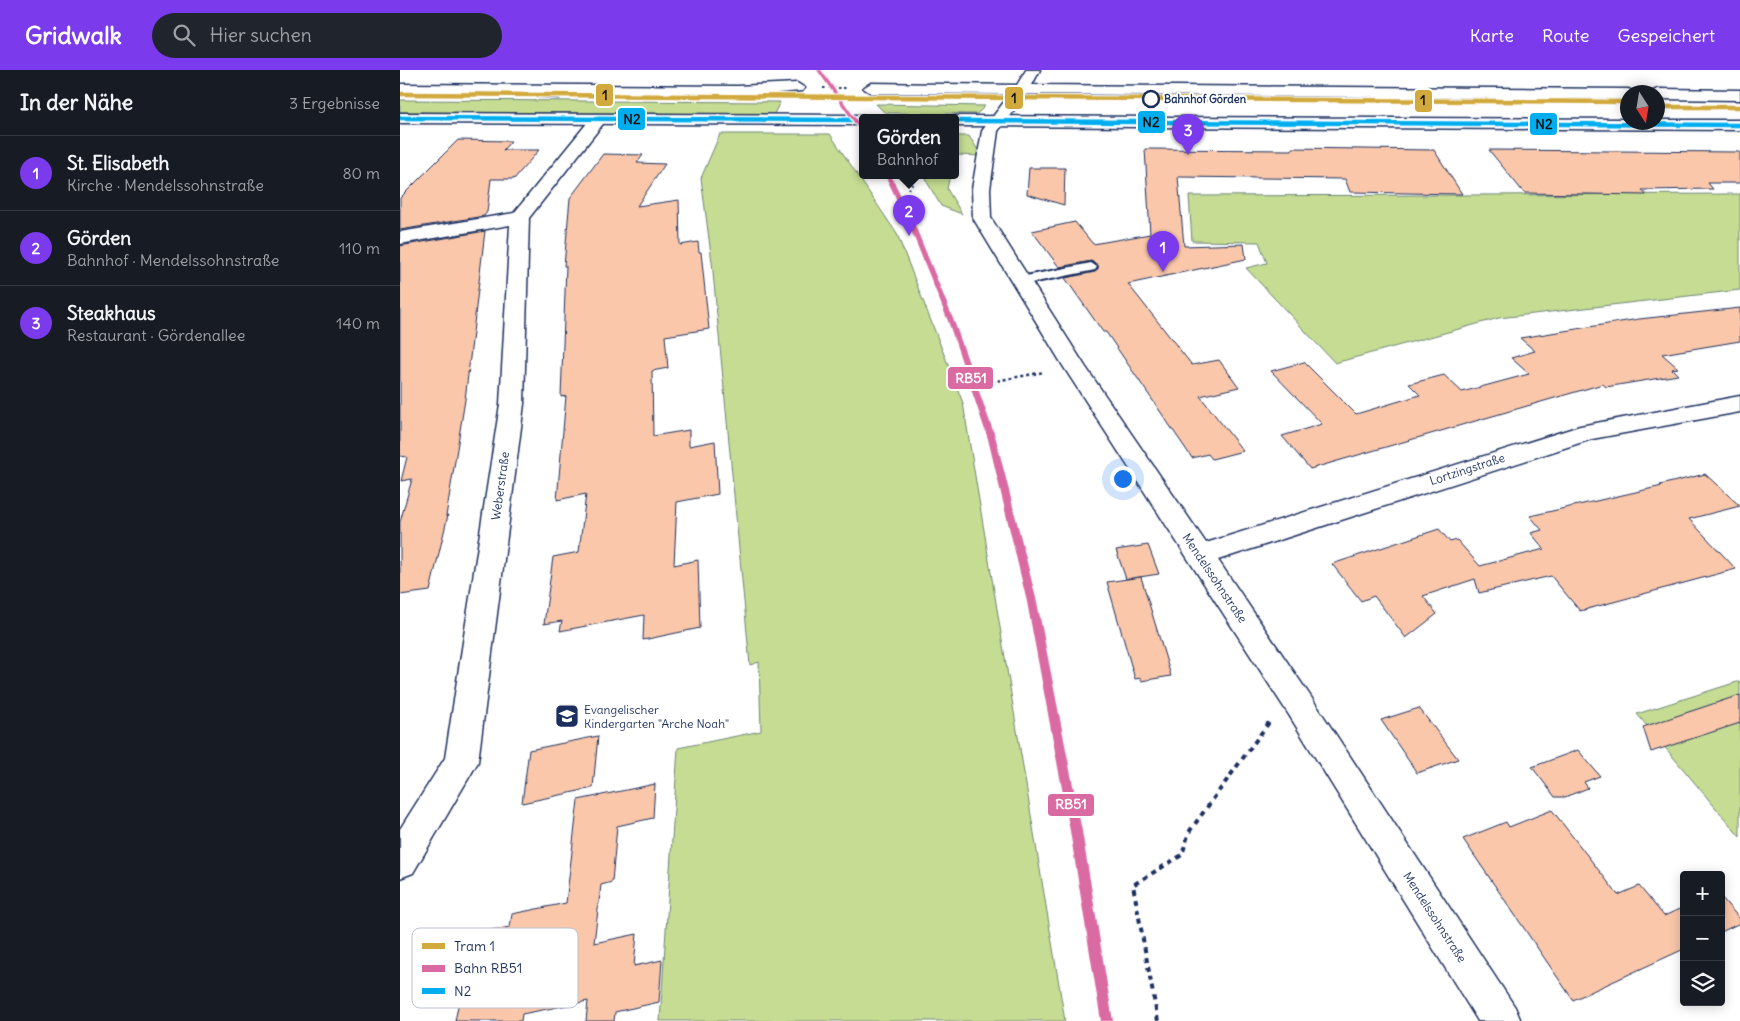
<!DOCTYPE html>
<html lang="de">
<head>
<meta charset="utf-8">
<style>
  body { margin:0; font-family:Delius,sans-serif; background:#20242c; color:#f1f3f6 }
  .controls { position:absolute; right:15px; bottom:15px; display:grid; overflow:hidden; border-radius:5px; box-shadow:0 2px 12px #0003 }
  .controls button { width:45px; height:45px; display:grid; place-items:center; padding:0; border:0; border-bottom:1px solid #363941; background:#171b24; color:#f1f3f6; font:25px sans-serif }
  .compass { position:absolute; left:1220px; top:15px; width:45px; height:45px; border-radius:50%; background:#171b24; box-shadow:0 2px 12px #0003; rotate:168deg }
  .you { position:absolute; left:722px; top:408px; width:18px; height:18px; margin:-12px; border:4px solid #fff; border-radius:50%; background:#1a73e8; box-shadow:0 0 0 8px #1a73e833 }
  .badge { display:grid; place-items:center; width:32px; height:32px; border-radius:50%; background:#7c3aed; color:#fff; font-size:16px; font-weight:700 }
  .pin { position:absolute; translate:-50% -41px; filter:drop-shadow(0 1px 2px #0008) }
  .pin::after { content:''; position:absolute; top:26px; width:18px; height:15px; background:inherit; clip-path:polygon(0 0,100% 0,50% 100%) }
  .popup { position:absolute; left:459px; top:44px; width:100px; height:65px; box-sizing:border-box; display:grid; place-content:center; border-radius:5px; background:#171b24; filter:drop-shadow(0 1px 4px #0005); font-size:16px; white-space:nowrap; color:#9ea1a6 }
  .popup b { font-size:19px; color:#f1f3f6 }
  .popup::after { content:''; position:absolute; left:50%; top:100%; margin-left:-10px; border:10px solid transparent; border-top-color:#171b24 }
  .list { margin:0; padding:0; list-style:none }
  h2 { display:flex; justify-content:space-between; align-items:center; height:65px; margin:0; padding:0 20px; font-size:21px }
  h2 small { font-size:16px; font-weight:400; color:#9ea1a6 }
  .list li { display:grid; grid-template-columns:32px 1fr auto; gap:15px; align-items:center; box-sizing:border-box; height:75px; padding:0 20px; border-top:1px solid #363941 }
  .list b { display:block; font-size:19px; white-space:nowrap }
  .list p { margin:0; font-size:16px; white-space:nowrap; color:#9ea1a6 }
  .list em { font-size:16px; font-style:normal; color:#9ea1a6 }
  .icon { flex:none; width:28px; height:28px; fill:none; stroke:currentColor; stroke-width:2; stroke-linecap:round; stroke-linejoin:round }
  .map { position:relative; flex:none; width:1340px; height:951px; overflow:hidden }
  header { display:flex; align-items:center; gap:30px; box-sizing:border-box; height:70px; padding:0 25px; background:#7c3aed; color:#fff }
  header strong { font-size:24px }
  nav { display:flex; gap:28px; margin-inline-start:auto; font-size:18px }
  .search { width:350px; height:45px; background:#20242c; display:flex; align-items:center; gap:12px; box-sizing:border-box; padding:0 18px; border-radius:28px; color:#9ea1a6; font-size:19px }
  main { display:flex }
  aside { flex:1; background:#171b24 }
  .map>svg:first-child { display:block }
  .green { fill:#c5dc92; stroke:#708678 }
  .building { fill:#fac7aa; stroke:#1b2f5e }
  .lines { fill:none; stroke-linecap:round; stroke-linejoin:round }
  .service-casing { stroke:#1b2f5e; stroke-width:4 }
  .minor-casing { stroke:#1b2f5e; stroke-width:3 }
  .tertiary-casing { stroke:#1b2f5e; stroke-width:3 }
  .path-far2 { stroke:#1b2f5e; stroke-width:2; stroke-dasharray:2.5 2.5; stroke-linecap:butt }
  .path-far1 { stroke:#1b2f5e; stroke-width:2.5; stroke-dasharray:3 3; stroke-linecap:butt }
  .path { stroke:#1b2f5e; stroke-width:4; stroke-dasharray:5 5; stroke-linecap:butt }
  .service { fill:#fff; fill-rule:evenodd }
  .minor { fill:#fff; fill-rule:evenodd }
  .tertiary { fill:#fff; fill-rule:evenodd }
  .tram { stroke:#1b2f5e; stroke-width:1 }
  .bus-1-casing { stroke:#fff; stroke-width:7 }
  .bus-1 { stroke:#00aeef; stroke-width:4.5 }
  .rail-1-casing { stroke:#fff; stroke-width:3 }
  .rail-1 { fill:#da6ba2; fill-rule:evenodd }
  .tram-1-casing { stroke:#fff; stroke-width:7 }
  .tram-1 { stroke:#d1a93c; stroke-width:4.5 }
  .stop-dot { fill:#fff; stroke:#1b2f5e; stroke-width:2.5 }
  .labels { text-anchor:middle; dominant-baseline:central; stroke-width:4; stroke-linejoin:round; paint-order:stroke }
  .far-stop-label { font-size:11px; font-weight:bold; fill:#1b2f5e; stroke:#fff; text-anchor:start }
  .street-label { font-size:12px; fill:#1b2f5e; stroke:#fff }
  .poi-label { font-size:12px; fill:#1b2f5e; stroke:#fff; text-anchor:start }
  .key { fill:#fff; stroke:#bbc1cf; stroke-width:1 }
  .key-label { font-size:14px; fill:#1b2f5e }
  .line-badge { stroke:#fff; stroke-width:2 }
  .badge-label { font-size:14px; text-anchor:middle; font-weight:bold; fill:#fff }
  .pale-badge-label { font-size:14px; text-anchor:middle; font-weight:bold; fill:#111 }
</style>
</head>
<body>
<header>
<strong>Gridwalk</strong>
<div class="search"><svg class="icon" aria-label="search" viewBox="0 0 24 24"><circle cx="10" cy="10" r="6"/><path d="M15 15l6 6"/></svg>Hier suchen</div>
<nav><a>Karte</a><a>Route</a><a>Gespeichert</a></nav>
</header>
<main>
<aside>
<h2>In der Nähe<small>3 Ergebnisse</small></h2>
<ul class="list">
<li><span class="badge">1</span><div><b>St. Elisabeth</b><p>Kirche · Mendelssohnstraße</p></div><em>80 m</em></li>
<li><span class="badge">2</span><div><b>Görden</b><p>Bahnhof · Mendelssohnstraße</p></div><em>110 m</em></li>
<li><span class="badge">3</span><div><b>Steakhaus</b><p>Restaurant · Gördenallee</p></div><em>140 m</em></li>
</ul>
</aside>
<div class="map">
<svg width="1340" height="951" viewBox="0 0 1340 951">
  <rect width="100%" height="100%" fill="#fff"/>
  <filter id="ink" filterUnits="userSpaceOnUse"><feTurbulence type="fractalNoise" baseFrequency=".02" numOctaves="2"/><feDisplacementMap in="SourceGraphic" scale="10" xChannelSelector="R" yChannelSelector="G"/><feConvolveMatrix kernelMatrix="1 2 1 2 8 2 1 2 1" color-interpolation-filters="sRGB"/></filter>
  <g filter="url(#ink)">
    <g class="green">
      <polygon points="0,30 380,32 374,44 0,42"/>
      <polygon points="476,34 585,36 577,44 485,43"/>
      <polygon points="320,64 430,64 497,164 563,333 665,951 260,951 278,678 361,661 359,592 350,595 312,192 301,108"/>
      <polygon points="555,66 569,66 582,86 555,85"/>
      <polygon points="523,105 550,105 547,119 562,144 541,136"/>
      <polygon points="1340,124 1340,220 1099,248 935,293 846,198 867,193 859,172 792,171 789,126"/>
      <polygon points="1340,611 1340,767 1237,644"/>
    </g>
    <g class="building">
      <polygon points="58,70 111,71 103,80 139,80 114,109 91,109 87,142 84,146 0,160 0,128"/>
      <polygon points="892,78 1034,80 1062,124 950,122 945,109 778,107 784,176 844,174 846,189 728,214 792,295 819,290 839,317 800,326 843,381 812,389 808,384 792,388 706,262 703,262 665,208 695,202 698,195 691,191 659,197 632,161 675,152 693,174 750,164 745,79 892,80"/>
      <polygon points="1089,80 1340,82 1340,113 1308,113 1313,119 1242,120 1246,125 1124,123"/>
      <polygon points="203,84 243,85 237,93 265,94 237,136 279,130 280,175 298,172 299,182 301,182 309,259 265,266 268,298 252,301 253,366 289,360 289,376 315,371 318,424 277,432 274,495 298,490 300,558 243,570 244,545 160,561 162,551 144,554 153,487 179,482 186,424 157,430 166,326 161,327 166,196 164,196 170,128"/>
      <polygon points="629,98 665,98 664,135 627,124"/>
      <polygon points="85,161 65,330 46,446 48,445 30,521 0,525 0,452 12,409 1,411 7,387 0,386 0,176"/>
      <polygon points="1340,238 1340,271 1262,284 1278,298 1272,299 1278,305 1206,317 1203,314 910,399 882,366 922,354 871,301 904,292 956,344 1020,325 1009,314 1044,305 1062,322 1129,304 1111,288 1135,281 1120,268 1239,249"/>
      <polygon points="1305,404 1340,436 1289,449 1336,499 1180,541 1151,506 1079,523 1075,509 1023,526 1037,544 1006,568 974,526 961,531 932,494 1039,459 1050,472 1057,470 1080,496 1144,479 1131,463 1142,460 1130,446 1262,416 1260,415"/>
      <polygon points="748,475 759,504 726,509 716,480"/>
      <polygon points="741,507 771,606 741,611 741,608 735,609 707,512"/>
      <polygon points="1340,625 1340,653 1251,682 1243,657"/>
      <polygon points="1019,638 1058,689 1017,703 981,650"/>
      <polygon points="198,666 193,718 122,733 129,680"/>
      <polygon points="1178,680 1200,706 1184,712 1188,718 1165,727 1155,727 1132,697"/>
      <polygon points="255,714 253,748 217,756 212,812 201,815 194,873 237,864 234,896 262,890 259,932 215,942 214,951 186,951 188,931 122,944 121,951 55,951 73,863 110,857 112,844 166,833 178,730"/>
      <polygon points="1152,740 1218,825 1239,816 1264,846 1284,837 1284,879 1173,930 1063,769 1106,752 1109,757"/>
      <polygon points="1321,827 1340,849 1340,853 1321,862"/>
    </g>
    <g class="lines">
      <g class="service-casing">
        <polygon id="service" points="691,193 697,197 695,200 621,215 615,211 621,207"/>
      </g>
      <g class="minor-casing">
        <g id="minor">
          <polygon points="626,0 640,0 632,15 1228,19 1235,22 1228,22 1228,29 626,24 598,61 590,119 591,148 685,296 806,473 1180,356 1340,326 1340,342 1192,369 818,490 911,627 1115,937 1121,951 1078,951 889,645 663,296 573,148 572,119 582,61 610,24 471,23 463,18 471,13 617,15"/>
          <polygon points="397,13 405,18 402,21 338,26 0,24 0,14 338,16"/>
          <polygon points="1258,19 1340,20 1340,30 1258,29 1258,22 1251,22"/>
          <polygon points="198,45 206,50 129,148 124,334 78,692 13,803 0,808 0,759 45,688 100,334 110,155 0,174 0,162 114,143 192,47"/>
        </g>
      </g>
      <g class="tertiary-casing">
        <g id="tertiary">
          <polygon points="0,43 463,45 469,47 463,47 463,55 0,53"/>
          <polygon points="555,46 1228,49 1228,52 1258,52 1258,50 1340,50 1340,60 555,56 555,47 550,47"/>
        </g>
      </g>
      <g class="path-far2">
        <polyline points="423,18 447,18"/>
        <polyline points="506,105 512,115 509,119"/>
      </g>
      <polyline class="path-far1" points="580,314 644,302"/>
      <polyline class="path" points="758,951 733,815 782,785 789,762 870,651"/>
      <use href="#service" class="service"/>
      <use href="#minor" class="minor"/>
      <use href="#tertiary" class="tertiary"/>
      <polyline class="tram" points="74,24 160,29"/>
      <g class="bus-1-casing">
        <g id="bus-1">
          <polyline points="0,48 463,50"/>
          <polyline points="555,51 1340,55"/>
        </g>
      </g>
      <use href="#bus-1" class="bus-1"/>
      <g class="rail-1-casing">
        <g id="rail-1">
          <polygon points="417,0 421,0 463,59 463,65"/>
          <polygon points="485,105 491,105 517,160 554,251 596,369 637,532 682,761 713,951 701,951 670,761 627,532 588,369 548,251 511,160"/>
        </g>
      </g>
      <use href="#rail-1" class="rail-1"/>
      <g class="tram-1-casing">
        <g id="tram-1">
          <polyline points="0,24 1228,32"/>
          <polyline points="1258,37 1340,37"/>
        </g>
      </g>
      <use href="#tram-1" class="tram-1"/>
    </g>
  </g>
  <defs>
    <g id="school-square" transform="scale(1.25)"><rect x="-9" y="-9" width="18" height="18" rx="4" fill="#1b2f5e" stroke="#fff"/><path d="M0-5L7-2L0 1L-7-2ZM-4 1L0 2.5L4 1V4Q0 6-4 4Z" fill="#fff"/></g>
  </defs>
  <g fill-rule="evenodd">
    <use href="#school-square" x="167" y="646"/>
  </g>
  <circle class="stop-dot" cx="751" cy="29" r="8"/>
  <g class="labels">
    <g class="far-stop-label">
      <text x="764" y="29">Bahnhof Görden</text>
    </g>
    <g class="street-label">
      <text transform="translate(1067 399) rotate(-18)">Lortzingstraße</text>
      <text transform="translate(100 416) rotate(-82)">Weberstraße</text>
      <text transform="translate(815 508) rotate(56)">Mendelssohnstraße</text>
      <text transform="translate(1035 847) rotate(57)">Mendelssohnstraße</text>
    </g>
    <g class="poi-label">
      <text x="184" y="639">Evangelischer<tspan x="184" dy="14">Kindergarten "Arche Noah"</tspan></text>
    </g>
  </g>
  <rect x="12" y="858" width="166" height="80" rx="8" class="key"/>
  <rect x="22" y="873" width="23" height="6" fill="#d1a93c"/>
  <rect x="22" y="895" width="23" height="7" fill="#da6ba2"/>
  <rect x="22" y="918" width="23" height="6" fill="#00aeef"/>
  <g class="key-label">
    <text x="54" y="881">Tram 1</text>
    <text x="54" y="903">Bahn RB51</text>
    <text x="54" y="926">N2</text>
  </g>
  <g class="line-badge">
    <rect x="195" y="13" width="19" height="24" rx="5" fill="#d1a93c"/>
    <rect x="604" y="16" width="20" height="24" rx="5" fill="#d1a93c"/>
    <rect x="1014" y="19" width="19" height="24" rx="5" fill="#d1a93c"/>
    <rect x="217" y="37" width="29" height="24" rx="5" fill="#00aeef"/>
    <rect x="737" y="40" width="29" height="24" rx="5" fill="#00aeef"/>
    <rect x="1129" y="42" width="29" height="24" rx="5" fill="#00aeef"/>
    <rect x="547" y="296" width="47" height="24" rx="5" fill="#da6ba2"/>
    <rect x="647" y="723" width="48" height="24" rx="5" fill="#da6ba2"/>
  </g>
  <g class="badge-label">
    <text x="571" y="313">RB51</text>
    <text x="671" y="739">RB51</text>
  </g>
  <g class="pale-badge-label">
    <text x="205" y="30">1</text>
    <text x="614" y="33">1</text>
    <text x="1023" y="35">1</text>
    <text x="232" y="54">N2</text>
    <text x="751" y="57">N2</text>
    <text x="1144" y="59">N2</text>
  </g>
</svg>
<div class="controls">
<button>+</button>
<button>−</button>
<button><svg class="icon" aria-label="layers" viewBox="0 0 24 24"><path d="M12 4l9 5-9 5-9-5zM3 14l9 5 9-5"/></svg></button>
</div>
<svg class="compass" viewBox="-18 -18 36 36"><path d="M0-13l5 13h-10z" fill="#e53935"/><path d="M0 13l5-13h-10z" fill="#9ea1a6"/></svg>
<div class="you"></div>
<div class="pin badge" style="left:763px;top:202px">1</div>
<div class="pin badge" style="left:509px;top:166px">2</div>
<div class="popup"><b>Görden</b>Bahnhof</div>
<div class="pin badge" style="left:788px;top:85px">3</div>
</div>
</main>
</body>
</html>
